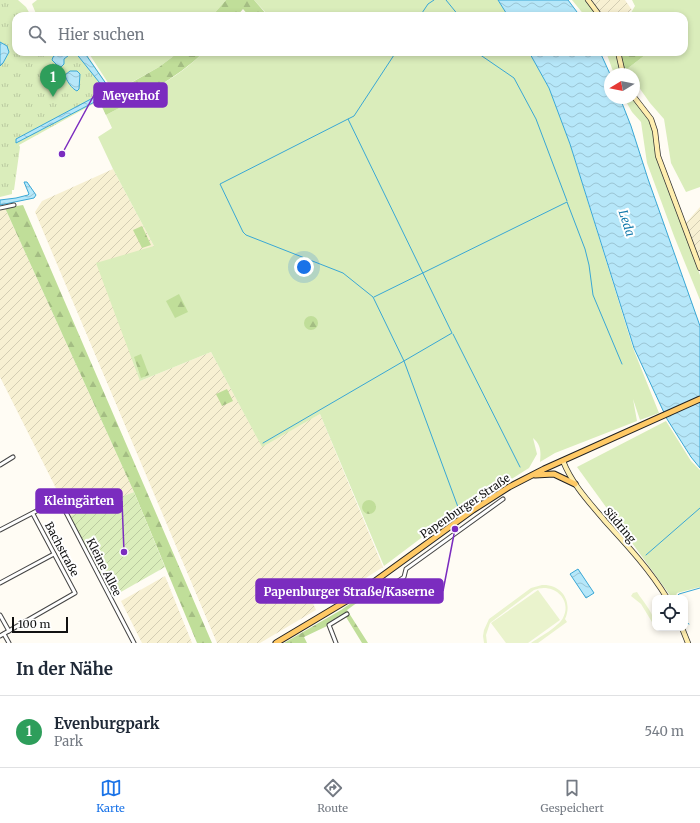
<!DOCTYPE html>
<html lang="de">
<head>
<meta charset="utf-8">
<style>
  body { margin:0; font-family:Merriweather,serif; background:#f6f6f7; color:#1f2937 }
  .controls { position:absolute; right:12px; bottom:12px; display:grid; overflow:hidden; border-radius:8px; box-shadow:0 2px 6px #0003 }
  .controls button { width:36px; height:36px; display:grid; place-items:center; padding:0; border:0; border-bottom:1px solid #e0e1e3; background:#fff; color:#1f2937; font:20px sans-serif }
  .compass { position:absolute; left:604px; top:68px; width:36px; height:36px; border-radius:50%; background:#fff; box-shadow:0 2px 6px #0003; rotate:260deg }
  .scale { position:absolute; left:12px; bottom:10px; width:56px; box-sizing:border-box; padding-left:4px; border:2px solid #111; border-top:0; font-size:11px; line-height:14px; white-space:nowrap; color:#111; -webkit-text-stroke:3px #fff; paint-order:stroke }
  .you { position:absolute; left:304px; top:267px; width:14px; height:14px; margin:-10px; border:3px solid #fff; border-radius:50%; background:#1a73e8; box-shadow:0 0 0 6px #1a73e833 }
  .badge { display:grid; place-items:center; width:26px; height:26px; border-radius:50%; background:#1a73e8; color:#fff; font-size:13px; font-weight:700 }
  .pin { position:absolute; translate:-50% -33px; filter:drop-shadow(0 1px 2px #0008) }
  .pin::after { content:''; position:absolute; top:21px; width:14px; height:12px; background:inherit; clip-path:polygon(0 0,100% 0,50% 100%) }
  .list { margin:0; padding:0; list-style:none }
  h2 { display:flex; justify-content:space-between; align-items:center; height:52px; margin:0; padding:0 16px; font-size:17px }
  h2 small { font-size:13px; font-weight:400; color:#747a83 }
  .list li { display:grid; grid-template-columns:26px 1fr auto; gap:12px; align-items:center; box-sizing:border-box; height:72px; padding:0 16px; border-top:1px solid #e0e1e3 }
  .list b { display:block; font-size:15px; white-space:nowrap }
  .list p { margin:0; font-size:13px; white-space:nowrap; color:#747a83 }
  .list em { font-size:13px; font-style:normal; color:#747a83 }
  .icon { flex:none; width:22px; height:22px; fill:none; stroke:currentColor; stroke-width:2; stroke-linecap:round; stroke-linejoin:round }
  .map { position:relative; flex:none; width:700px; height:643px; overflow:hidden }
  .search { position:absolute; background:#fff; box-shadow:0 2px 6px #0003; left:12px; right:12px; top:12px; height:44px; display:flex; align-items:center; gap:10px; box-sizing:border-box; padding:0 14px; border-radius:12px; color:#747a83; font-size:15px }
  .sheet { height:124px; background:#fff }
  nav { display:flex; justify-content:space-around; align-items:center; box-sizing:border-box; height:56px; border-top:1px solid #e0e1e3; background:#fff; font-size:11px; color:#747a83 }
  nav a { display:grid; justify-items:center; gap:2px }
  nav .on { color:#1a73e8 }
  .map>svg:first-child { display:block }
  .farmland { fill:url(#farmland-furrows) }
  .grass { fill:#daedbb }
  .forest { fill:url(#forest-firs) }
  .park { fill:url(#park-tufts) }
  .garden { fill:url(#garden-furrows) }
  .pitch { fill:#eaf3cd }
  .water { fill:url(#water-waves); stroke:#39a7d5 }
  .lines { fill:none; stroke-linecap:round; stroke-linejoin:round }
  .stream { stroke:#39a7d5; stroke-width:1 }
  .street-casing { stroke:#444; stroke-width:5 }
  .secondary-casing { stroke:#333; stroke-width:6 }
  .primary-casing { stroke:#222; stroke-width:7 }
  .street { stroke:#fff; stroke-width:3 }
  .secondary { stroke:#ffeeaf; stroke-width:4.5 }
  .primary { stroke:#ffc965; stroke-width:5 }
  .labels { text-anchor:middle; dominant-baseline:central; stroke-width:4; stroke-linejoin:round; paint-order:stroke }
  .street-label { font-size:11px; fill:#111; stroke:#fff }
  .water-label { font-size:12px; font-style:italic; fill:#1179ab; stroke:#fff }
  .leader { fill:none; stroke:#7b2cbf; stroke-width:1.5 }
  .callout-dot { fill:#7b2cbf; stroke:#fff; stroke-width:1.5 }
  .callout { fill:#7b2cbf; stroke:#7b2cbf; stroke-width:1.5 }
  .callout-label { font-size:12px; text-anchor:middle; font-weight:bold; fill:#fff }
</style>
</head>
<body>
<div class="map">
<svg width="700" height="643" viewBox="0 0 700 643">
  <defs>
    <pattern id="farmland-furrows" width="10" height="10" patternUnits="userSpaceOnUse"><rect width="10" height="10" fill="#f7f0d2"/><path d="M-1 1l2-2M0 10L10 0M9 11l2-2" fill="none" stroke="#d3cdb3"/></pattern>
    <pattern id="forest-firs" width="22" height="20" patternUnits="userSpaceOnUse"><rect width="22" height="20" fill="#c0de99"/><path d="M5 1l3.5 6h-7zM16 11l3.5 6h-7z" fill="#a4bd83"/></pattern>
    <pattern id="park-tufts" width="24" height="20" patternUnits="userSpaceOnUse"><rect width="24" height="20" fill="#daedbb"/><path d="M3 7l-1-3M5 7V3M7 7l1-3M15 17l-1-3M17 17v-4M19 17l1-3" fill="none" stroke="#bacaa0"/></pattern>
    <pattern id="garden-furrows" width="10" height="10" patternUnits="userSpaceOnUse"><rect width="10" height="10" fill="#daedbb"/><path d="M-1 1l2-2M0 10L10 0M9 11l2-2" fill="none" stroke="#bacaa0"/></pattern>
    <pattern id="water-waves" width="16" height="10" patternUnits="userSpaceOnUse"><rect width="16" height="10" fill="#b6e7f9"/><path d="M0 5q4-4 8 0t8 0" fill="none" stroke="#9bc5d4"/></pattern>
  </defs>
  <rect width="100%" height="100%" fill="#fffcf4"/>
  <g class="farmland">
    <polygon points="592,0 625,0 632,10 623,16 602,16"/>
    <polygon points="113,169 154,246 140,381 211,352 262,446 320,414 383,567 336,597 327,583 309,594 316,610 260,643 217,643 35,212 42,201"/>
    <polygon points="700,207 700,263 685,224"/>
    <polygon points="5,208 134,492 70,516 0,377 0,209"/>
    <polygon points="165,576 192,643 142,643 121,601"/>
  </g>
  <g class="grass">
    <polygon points="37,0 226,0 212,16 37,16 32,4"/>
    <polygon points="254,0 498,0 508,16 269,16"/>
    <polygon points="572,0 586,0 598,16 585,16"/>
    <polygon points="632,0 700,0 700,187 686,192 671,163 664,119 650,103 638,86 634,79 634,74 631,74 627,69 649,52 684,52 684,16 629,16 635,6"/>
    <polygon points="88,52 179,52 159,67 114,92"/>
    <path d="M204 52H529L549 88 570 144 633 348 659 413 640 420 633 399 637 421 555 453 540 462C541 451 541 445 533 438L537 454 529 468 441 523 384 566 320 414 262 447 211 352 140 381 96 263 154 246 113 169 98 137 112 128 106 115C139 97 176 80 204 52Z"/>
    <polygon points="606,52 616,52 621,74 614,74"/>
    <polygon points="624,98 633,98 650,120 653,127 656,158 700,275 700,300 674,236 647,163 641,122 632,112"/>
    <polygon points="666,421 691,461 700,470 700,587 677,593 675,598 672,598 577,467"/>
  </g>
  <g class="forest">
    <polygon points="226,0 254,0 268,16 249,16 243,9 237,16 212,16"/>
    <path d="M179 52H204C176 79 140 97 106 115L99 101 159 67Z"/>
    <polygon points="620,52 649,52 627,69 624,68"/>
    <polygon points="23,205 212,643 197,643 134,492 5,208"/>
    <polygon points="142,226 151,245 142,248 133,230"/>
    <polygon points="179,294 188,312 175,318 166,301"/>
    <circle cx="311" cy="323" r="7"/>
    <polygon points="141,354 149,375 141,378 134,357"/>
    <polygon points="227,389 233,401 222,406 216,394"/>
    <circle cx="369" cy="507" r="7"/>
    <polygon points="368,591 369,594 347,610 368,643 362,643 346,617 304,637 307,643 284,643 341,610"/>
  </g>
  <polygon class="park" points="0,0 18,0 26,7 31,16 16,16 16,52 85,52 113,93 19,145 20,147 14,190 12,190 12,194 0,197"/>
  <polygon class="garden" points="134,492 165,567 112,597 70,516"/>
  <g class="pitch">
    <path d="M542 585C562 584 573 602 565 619L567 622 538 643H531C540 637 558 627 563 618 573 598 552 582 534 590L490 623 486 635 487 643H484L483 636 484 630 489 619 531 588Z"/>
    <polygon points="538,590 560,620 528,643 506,643 491,623"/>
    <path d="M637 592C644 603 655 614 655 627L641 604 631 596 633 593Z"/>
  </g>
  <g class="water">
    <polygon points="498,0 568,0 580,16 508,16"/>
    <polygon points="0,42 7,46 9,52 3,63 0,66"/>
    <polygon points="59,52 73,52 64,59 64,64 61,67 57,65 52,60 53,57"/>
    <polygon points="75,52 84,52 109,88 108,95 16,143 16,139 104,92 104,89 103,87"/>
    <polygon points="529,52 600,52 610,74 610,98 620,98 631,126 648,179 700,326 700,468 691,457 667,419 634,348 570,144 549,88"/>
    <path d="M70 71H77L80 74 79 89 77 91C72 89 66 80 65 75Z"/>
    <polygon points="24,182 27,182 36,195 34,198 0,205 0,200 16,198 28,195 29,194"/>
    <polygon points="578,569 594,593 586,598 570,574"/>
  </g>
  <g class="lines">
    <g class="stream">
      <polyline points="446,0 459,16"/>
      <polyline points="420,16 428,4 434,0"/>
      <polyline points="476,52 514,78 536,119 567,201"/>
      <polyline points="348,119 220,184 243,232 246,235 343,273 373,297 404,361 458,507"/>
      <polyline points="374,297 567,202 585,249 589,265 593,295 622,364"/>
      <polyline points="453,334 520,467"/>
      <polyline points="263,443 452,333 348,119 354,116 396,52"/>
      <polyline points="646,555 700,508"/>
      <polyline points="675,598 679,594 700,588"/>
      <polyline points="685,622 689,624"/>
    </g>
    <g class="street-casing">
      <g id="street">
        <polyline points="0,208 14,205"/>
        <polyline points="0,465 13,457"/>
        <polyline points="59,499 134,643"/>
        <polyline points="0,530 48,505"/>
        <polyline points="397,582 404,577 406,569 503,499"/>
        <polyline points="0,583 54,554"/>
        <polyline points="0,615 9,631"/>
        <polyline points="4,634 9,643"/>
        <polyline points="0,636 75,593 33,514"/>
        <polyline points="336,643 329,625 347,614"/>
      </g>
    </g>
    <g class="secondary-casing">
      <g id="secondary">
        <polyline points="588,0 600,16"/>
        <polyline points="618,52 623,74"/>
        <polyline points="634,97 651,119 655,131 658,156 700,268"/>
        <path d="M563 461C572 484 589 502 605 521 627 545 650 570 667 598"/>
        <polyline points="682,628 688,643"/>
      </g>
    </g>
    <g class="primary-casing">
      <g id="primary">
        <polyline points="535,475 554,474 575,484"/>
        <polyline points="276,643 353,597 473,510 509,487 544,469 700,399"/>
      </g>
    </g>
    <use href="#street" class="street"/>
    <use href="#secondary" class="secondary"/>
    <use href="#primary" class="primary"/>
  </g>
  <g class="labels">
    <g class="street-label">
      <text transform="translate(465 506) rotate(-34)">Papenburger Straße</text>
      <text transform="translate(620 525) rotate(50)">Südring</text>
      <text transform="translate(62 549) rotate(62)">Bachstraße</text>
      <text transform="translate(104 567) rotate(63)">Kleine Allee</text>
    </g>
    <g class="water-label">
      <text transform="translate(627 223) rotate(72)">Leda</text>
    </g>
  </g>
  <path class="leader" d="M62 154L94 95M124 552L122 501M455 529L443 591"/>
  <g class="callout-dot">
    <circle cx="62" cy="154" r="4"/>
    <circle cx="124" cy="552" r="4"/>
    <circle cx="455" cy="529" r="4"/>
  </g>
  <g class="callout">
    <rect x="94" y="83" width="73" height="24" rx="4"/>
    <rect x="36" y="489" width="86" height="24" rx="4"/>
    <rect x="256" y="579" width="187" height="24" rx="4"/>
  </g>
  <g class="callout-label">
    <text x="131" y="100">Meyerhof</text>
    <text x="79" y="505">Kleingärten</text>
    <text x="349" y="596">Papenburger Straße/Kaserne</text>
  </g>
</svg>
<div class="controls">
<button><svg class="icon" aria-label="locate" viewBox="0 0 24 24"><circle cx="12" cy="12" r="6"/><path d="M12 2v4M12 18v4M2 12h4M18 12h4"/></svg></button>
</div>
<svg class="compass" viewBox="-18 -18 36 36"><path d="M0-13l5 13h-10z" fill="#e53935"/><path d="M0 13l5-13h-10z" fill="#747a83"/></svg>
<div class="scale">100 m</div>
<div class="you"></div>
<div class="pin badge" style="left:53px;top:97px;background:#2e9e5b">1</div>
<div class="search"><svg class="icon" aria-label="search" viewBox="0 0 24 24"><circle cx="10" cy="10" r="6"/><path d="M15 15l6 6"/></svg>Hier suchen</div>
</div>
<section class="sheet">
<h2>In der Nähe<small></small></h2>
<ul class="list">
<li><span class="badge" style="background:#2e9e5b">1</span><div><b>Evenburgpark</b><p>Park</p></div><em>540 m</em></li>
</ul>
</section>
<nav>
<a class="on"><svg class="icon" aria-label="map" viewBox="0 0 24 24"><path d="M3 6l6-2 6 2 6-2v14l-6 2-6-2-6 2zM9 4v14M15 6v14"/></svg>Karte</a>
<a><svg class="icon" aria-label="directions" viewBox="0 0 24 24"><path d="M12 3l9 9-9 9-9-9zM9 14v-3h6M13 9l2 2-2 2"/></svg>Route</a>
<a><svg class="icon" aria-label="saved" viewBox="0 0 24 24"><path d="M7 4h10v16l-5-4-5 4z"/></svg>Gespeichert</a>
</nav>
</body>
</html>
